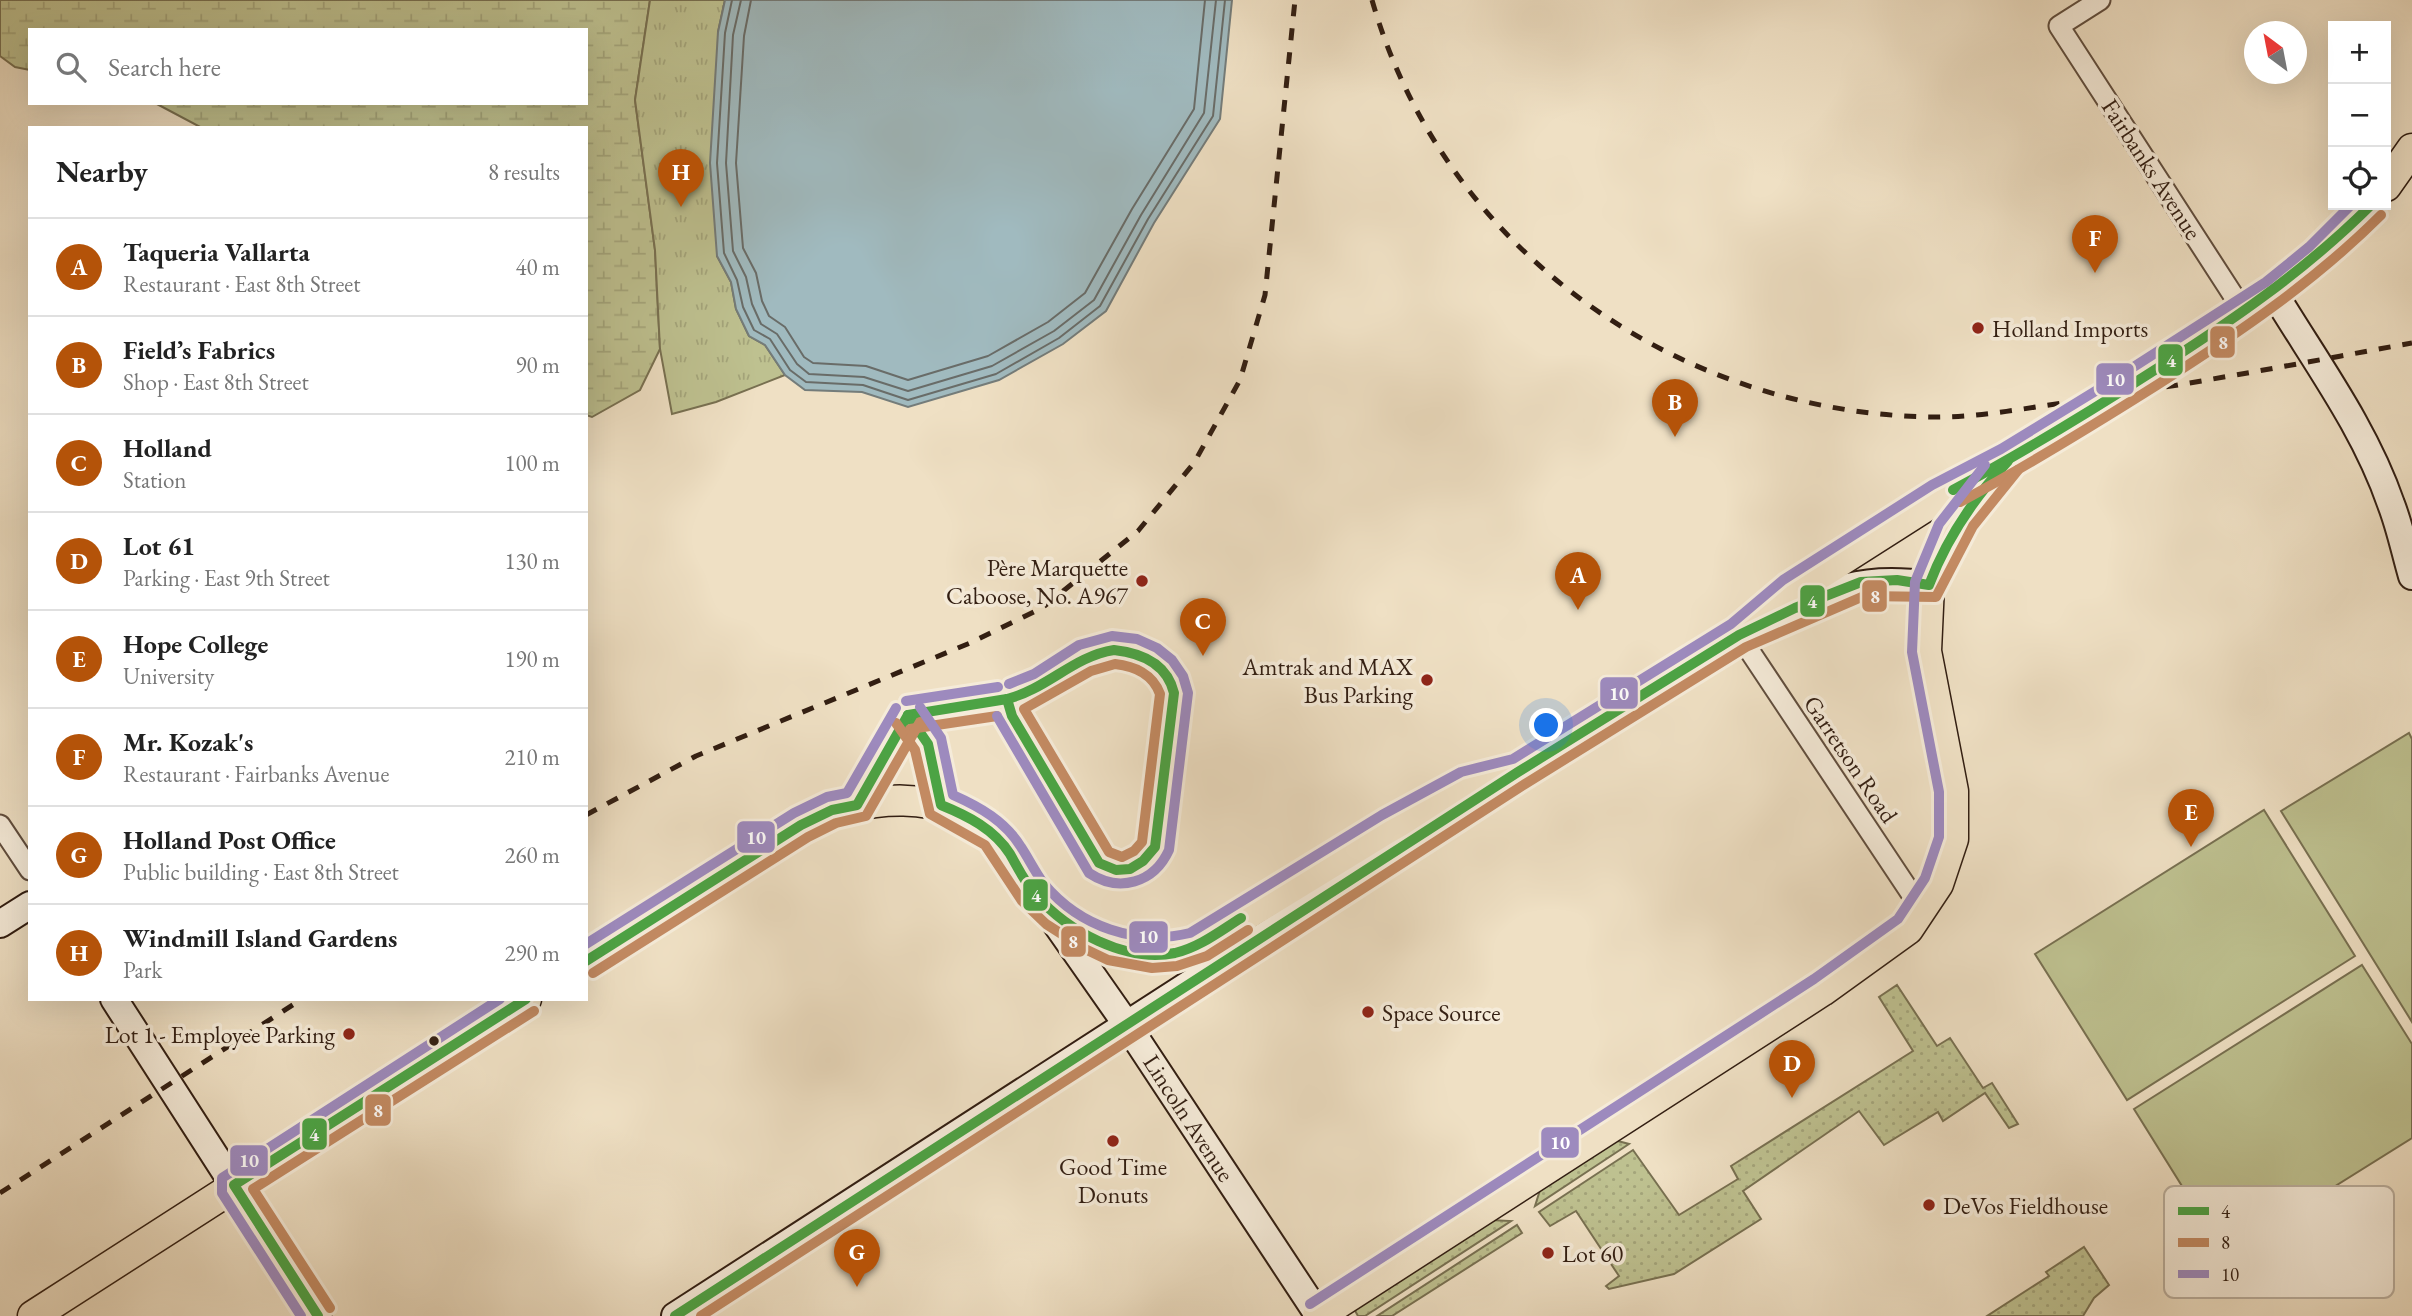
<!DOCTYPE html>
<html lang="en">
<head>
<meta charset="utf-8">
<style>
  body { margin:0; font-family:"EB Garamond",serif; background:#f2f2f2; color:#222 }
  .controls { position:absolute; right:21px; top:21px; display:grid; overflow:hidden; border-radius:0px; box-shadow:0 7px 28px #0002 }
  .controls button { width:63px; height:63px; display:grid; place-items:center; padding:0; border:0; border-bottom:2px solid #e0e0e0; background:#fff; color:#222; font:35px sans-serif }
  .compass { position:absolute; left:2244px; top:21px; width:63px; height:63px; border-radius:50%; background:#fff; box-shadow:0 7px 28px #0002; rotate:328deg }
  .you { position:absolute; left:1547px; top:726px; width:24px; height:24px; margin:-18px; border:5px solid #fff; border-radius:50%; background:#1a73e8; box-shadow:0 0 0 10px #1a73e833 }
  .badge { display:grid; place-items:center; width:46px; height:46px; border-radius:50%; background:#b45309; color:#fff; font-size:23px; font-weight:700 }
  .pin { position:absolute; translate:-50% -58px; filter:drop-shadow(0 2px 4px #0008) }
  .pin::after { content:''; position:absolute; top:37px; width:24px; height:21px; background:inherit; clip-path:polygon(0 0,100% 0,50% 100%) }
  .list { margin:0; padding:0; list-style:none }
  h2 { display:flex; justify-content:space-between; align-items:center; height:91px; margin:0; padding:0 28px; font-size:30px }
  h2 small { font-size:23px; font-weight:400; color:#767676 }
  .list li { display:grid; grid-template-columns:46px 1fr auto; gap:21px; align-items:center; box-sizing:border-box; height:98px; padding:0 28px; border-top:2px solid #e0e0e0 }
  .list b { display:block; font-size:26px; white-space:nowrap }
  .list p { margin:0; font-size:23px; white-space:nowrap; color:#767676 }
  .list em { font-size:23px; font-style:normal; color:#767676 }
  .icon { flex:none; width:38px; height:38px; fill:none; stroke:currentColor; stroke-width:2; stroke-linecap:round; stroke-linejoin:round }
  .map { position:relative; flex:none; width:2412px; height:1316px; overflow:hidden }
  .search { position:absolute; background:#fff; box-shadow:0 7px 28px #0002; left:28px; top:28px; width:560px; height:77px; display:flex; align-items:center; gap:18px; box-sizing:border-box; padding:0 24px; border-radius:0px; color:#767676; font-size:26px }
  .panel { position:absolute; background:#fff; box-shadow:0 7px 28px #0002; left:28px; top:126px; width:560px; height:875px; border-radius:0px }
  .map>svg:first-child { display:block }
  .grass { fill:url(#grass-dots); stroke:#787051; stroke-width:2 }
  .wetland { fill:url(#wetland-marsh); stroke:#787051; stroke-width:2 }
  .park { fill:url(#park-tufts); stroke:#787051; stroke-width:2 }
  .garden { fill:#bec190; stroke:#787051; stroke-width:2 }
  .water { fill:#a0babf; stroke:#747c7a; stroke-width:2 }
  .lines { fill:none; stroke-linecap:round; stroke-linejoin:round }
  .shore { stroke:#696c68; stroke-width:2 }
  .street-casing { stroke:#614e3e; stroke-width:23 }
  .secondary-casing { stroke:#321e12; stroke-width:30 }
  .primary-casing { stroke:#321e12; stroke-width:33 }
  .street { stroke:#f5ebd9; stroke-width:19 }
  .secondary { stroke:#f5ebd9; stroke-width:26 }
  .primary { stroke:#efe0c4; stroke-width:30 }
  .rail { stroke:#321e12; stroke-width:5; stroke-dasharray:12 12; stroke-linecap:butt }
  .bus-1-casing { stroke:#f5ebd9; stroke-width:16 }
  .bus-2-casing { stroke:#f5ebd9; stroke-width:16 }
  .bus-3-casing { stroke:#f5ebd9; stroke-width:16 }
  .bus-1 { stroke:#4ca344; stroke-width:10 }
  .bus-2 { stroke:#c38a62; stroke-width:10 }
  .bus-3 { stroke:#9d8abe; stroke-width:10 }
  .poi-dot { fill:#8f2418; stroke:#f5ebd9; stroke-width:2.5 }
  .bus-dot { fill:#321e12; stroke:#f5ebd9; stroke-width:2.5 }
  .labels { text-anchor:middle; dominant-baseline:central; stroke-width:7; stroke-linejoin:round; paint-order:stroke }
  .street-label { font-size:24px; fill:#321e12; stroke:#f5ebd9 }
  .poi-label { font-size:24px; fill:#321e12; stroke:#f5ebd9; text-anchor:start }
  .key { fill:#f5ebd9; stroke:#baae9d; stroke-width:2 }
  .key-label { font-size:19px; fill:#321e12 }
  .line-badge { stroke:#f5ebd9; stroke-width:2.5 }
  .badge-label { font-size:19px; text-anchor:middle; font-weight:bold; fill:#fff }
</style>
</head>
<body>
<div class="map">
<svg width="2412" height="1316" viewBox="0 0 2412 1316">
  <defs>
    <pattern id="grass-dots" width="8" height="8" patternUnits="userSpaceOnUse" patternTransform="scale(1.75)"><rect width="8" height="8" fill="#bec190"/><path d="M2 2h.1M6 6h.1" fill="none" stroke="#a4a57b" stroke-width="1.8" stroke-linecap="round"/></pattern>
    <pattern id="wetland-marsh" width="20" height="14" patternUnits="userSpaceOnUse" patternTransform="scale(1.75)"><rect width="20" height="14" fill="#bec190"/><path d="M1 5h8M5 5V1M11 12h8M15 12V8" fill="none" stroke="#a4a57b"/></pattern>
    <pattern id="park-tufts" width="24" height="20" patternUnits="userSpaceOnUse" patternTransform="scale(1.75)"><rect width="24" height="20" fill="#bec190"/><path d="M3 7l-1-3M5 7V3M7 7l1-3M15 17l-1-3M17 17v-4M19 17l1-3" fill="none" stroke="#a4a57b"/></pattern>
  </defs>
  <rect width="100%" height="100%" fill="#efe0c4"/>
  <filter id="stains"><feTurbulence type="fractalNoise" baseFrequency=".00286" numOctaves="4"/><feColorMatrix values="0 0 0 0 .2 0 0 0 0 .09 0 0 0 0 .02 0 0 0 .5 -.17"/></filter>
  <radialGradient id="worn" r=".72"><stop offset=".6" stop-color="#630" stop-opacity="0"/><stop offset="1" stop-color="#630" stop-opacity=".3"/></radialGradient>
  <g class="grass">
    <polygon points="1897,985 1937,1046 1950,1038 1983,1088 1992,1083 2018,1124 2009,1128 1985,1093 1943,1121 1938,1112 1884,1145 1859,1111 1743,1191 1761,1219 1674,1274 1609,1289 1606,1286 1619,1276 1576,1211 1550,1226 1539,1212 1633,1150 1679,1215 1738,1179 1731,1166 1913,1051 1879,997"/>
    <polygon points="1614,1140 1629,1144 1535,1206 1541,1187"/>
    <polygon points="1490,1220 1511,1221 1365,1316 1358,1316 1353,1307"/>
    <polygon points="1517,1225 1522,1233 1392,1316 1377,1316"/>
    <polygon points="2084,1247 2109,1285 2094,1298 2083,1316 1987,1316 2049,1276 2046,1272"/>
  </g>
  <polygon class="wetland" points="0,0 650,0 635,100 655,250 660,349 640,390 592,417 586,415 586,128 202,128 155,103 586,103 586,30 30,30 30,70 15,67 0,56"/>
  <polygon class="park" points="650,0 725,0 718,32 717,256 731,282 736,309 749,336 765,345 785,375 716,402 672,414 660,349 655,250 635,100"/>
  <g class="garden">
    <polygon points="2409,733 2412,739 2412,1022 2281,811"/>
    <polygon points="2264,810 2355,956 2127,1100 2035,954"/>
    <polygon points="2362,965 2412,1044 2412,1138 2225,1255 2134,1109"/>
  </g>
  <polygon class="water" points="725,0 1232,0 1220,119 1154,223 1106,311 1063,344 999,380 908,407 862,392 805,390 785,375 765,345 749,336 736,309 731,282 717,256 710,163 718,32"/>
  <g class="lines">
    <g class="shore">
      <polyline points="732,0 725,33 717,163 724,253 737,280 743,307 754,330 770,339 790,370 806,382 863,385 908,400 996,374 1059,338 1100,306 1148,219 1213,116 1225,0"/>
      <polyline points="741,0 733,35 726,163 733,251 746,277 752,304 761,324 777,334 797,364 809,374 864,377 908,391 992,366 1054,331 1094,300 1141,215 1204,113 1216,0"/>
      <polyline points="751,0 744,36 736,163 743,248 756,273 762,301 769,316 785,327 804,357 813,363 866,366 908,380 988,356 1048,322 1085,293 1132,209 1194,109 1205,0"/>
    </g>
    <g class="street-casing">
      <g id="street">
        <polyline points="2100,0 2059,26 2244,312"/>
        <polyline points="1739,635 1922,910"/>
        <polyline points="0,825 30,870"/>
      </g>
    </g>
    <g class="secondary-casing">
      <g id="secondary">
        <path d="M2274 293C2315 361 2365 428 2391 504 2400 527 2405 552 2412 576"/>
        <path d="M1762 624C1825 593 1857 574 1929 585"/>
        <polyline points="1045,908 1127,1025 1319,1316"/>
        <polyline points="0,924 30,905"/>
        <polyline points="114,999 318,1316"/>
        <polyline points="675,1316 1512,776"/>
      </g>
    </g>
    <g class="primary-casing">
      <g id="primary">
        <polyline points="2386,186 2412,149"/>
        <path d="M586 961 801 825C862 795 947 785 999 840 1014 856 1022 880 1037 897 1045 906 1058 912 1067 919 1111 951 1143 963 1195 946L1389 827 1468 784 1518 772 1739 635 1791 592 1940 497 2008 461 2114 396 2274 293 2318 257 2371 205"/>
        <polyline points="33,1316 526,999"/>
        <polyline points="1318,1316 1822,991 1908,929 1938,884 1953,839 1953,791 1926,651 1929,585 1951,532 1996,474"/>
      </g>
    </g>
    <use href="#street" class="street"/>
    <use href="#secondary" class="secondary"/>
    <use href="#primary" class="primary"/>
    <g class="rail">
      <path d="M1372 0C1443 248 1673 411 1928 417 1979 418 2032 407 2082 400 2192 384 2302 363 2412 343"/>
      <polyline points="586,815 696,756 970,643 1042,608 1138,531 1194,463 1240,380 1265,295 1295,0"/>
      <polyline points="0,1193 302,999"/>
    </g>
    <g class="bus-1-casing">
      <g id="bus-1">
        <path d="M1953 490C2020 454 2086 414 2150 373 2229 323 2305 271 2371 205"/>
        <path d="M1114 650C1142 653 1167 664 1174 693L1155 847 1143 861 1130 869 1116 870 1099 863 1012 716 1007 699C1047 689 1074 656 1114 650Z"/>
        <path d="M908 715 928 744 941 805C968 816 994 829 1010 854 1018 868 1025 883 1036 895 1067 931 1126 963 1175 953 1200 947 1220 931 1241 918"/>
        <polyline points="908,715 1007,699"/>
        <polyline points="586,961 801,825 832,810 857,805 908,715"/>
        <polyline points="318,1316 234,1185 526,999"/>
        <path d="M675 1316 1518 772 1739 635 1795 608 1861 582 1897 580 1929 585C1947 537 1974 498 2008 461"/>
      </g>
    </g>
    <g class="bus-2-casing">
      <g id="bus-2">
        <path d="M1960 502C2027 466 2092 426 2157 385 2237 334 2314 282 2381 215"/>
        <path d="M1115 664C1134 666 1153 674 1160 694L1142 842 1134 851 1122 857 1109 852 1024 709 1091 671Z"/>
        <polyline points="896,723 915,750 930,814 985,845 1022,901 1046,924 1085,949 1108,960 1152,968 1177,966 1207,956 1248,930"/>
        <polyline points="910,729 997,716"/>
        <polyline points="593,973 808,837 836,823 866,816 920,722"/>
        <polyline points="330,1308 253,1189 534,1011"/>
        <polyline points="701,1316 1525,784 1746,647 1864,596 1936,597 1973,526 2018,470"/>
      </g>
    </g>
    <g class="bus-3-casing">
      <g id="bus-3">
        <polyline points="906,701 998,687"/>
        <path d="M920 707 941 738 953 795C980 807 1005 821 1021 847 1029 859 1035 872 1044 884 1080 927 1136 946 1190 933L1382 815 1461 772 1513 759 1731 624 1783 580 1932 485 2001 449 2107 384 2266 282 2309 247 2351 205"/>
        <path d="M997 716 1089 873C1119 893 1154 883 1169 850L1188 693 1183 676 1172 660 1157 648 1137 639 1112 636 1079 645 1034 674 1009 684"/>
        <polyline points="586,944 794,813 827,797 847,793 896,708"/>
        <polyline points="1310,1304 1814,979 1898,919 1925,878 1939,837 1939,792 1912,652 1915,582 1939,524 1985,465"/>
        <polyline points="301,1316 222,1193 222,1178 500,999"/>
      </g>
    </g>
    <use href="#bus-1" class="bus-1"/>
    <use href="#bus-2" class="bus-2"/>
    <use href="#bus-3" class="bus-3"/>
  </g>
  <g class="poi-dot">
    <circle cx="1978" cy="328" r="7"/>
    <circle cx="1142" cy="581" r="7"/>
    <circle cx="1427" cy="680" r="7"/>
    <circle cx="1368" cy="1012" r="7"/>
    <circle cx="349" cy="1034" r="7"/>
    <circle cx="1113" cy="1141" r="7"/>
    <circle cx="1929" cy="1205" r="7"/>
    <circle cx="1548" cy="1253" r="7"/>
  </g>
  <circle class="bus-dot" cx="434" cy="1041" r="6"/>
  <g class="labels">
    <g class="street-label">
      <text transform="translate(2152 169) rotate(57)">Fairbanks Avenue</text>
      <text transform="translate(1851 759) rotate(56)">Garretson Road</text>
      <text transform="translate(1189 1118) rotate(57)">Lincoln Avenue</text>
    </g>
    <g class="poi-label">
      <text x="1992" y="328">Holland Imports</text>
      <text x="1128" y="567" text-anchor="end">Père Marquette<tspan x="1128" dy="28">Caboose, No. A967</tspan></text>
      <text x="1413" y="666" text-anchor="end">Amtrak and MAX<tspan x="1413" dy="28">Bus Parking</tspan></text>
      <text x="1382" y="1012">Space Source</text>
      <text x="335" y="1034" text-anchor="end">Lot 1 - Employee Parking</text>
      <text x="1113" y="1166" text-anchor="middle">Good Time<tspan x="1113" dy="28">Donuts</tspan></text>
      <text x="1943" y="1205">DeVos Fieldhouse</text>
      <text x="1562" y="1253">Lot 60</text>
    </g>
  </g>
  <rect x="2164" y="1186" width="230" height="112" rx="10" class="key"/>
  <rect x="2178" y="1207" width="31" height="8" fill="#4ca344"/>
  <rect x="2178" y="1238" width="31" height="9" fill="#c38a62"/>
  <rect x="2178" y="1270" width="31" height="8" fill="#9d8abe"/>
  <g class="key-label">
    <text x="2221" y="1218">4</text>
    <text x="2221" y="1249">8</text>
    <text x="2221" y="1281">10</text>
  </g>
  <g class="line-badge">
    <rect x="2209" y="325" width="27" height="34" rx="7" fill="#c38a62"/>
    <rect x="2157" y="343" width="27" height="34" rx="7" fill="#4ca344"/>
    <rect x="2095" y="362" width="40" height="34" rx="7" fill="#9d8abe"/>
    <rect x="1861" y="579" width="27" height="34" rx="7" fill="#c38a62"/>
    <rect x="1799" y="584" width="27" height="34" rx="7" fill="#4ca344"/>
    <rect x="1599" y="676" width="40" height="34" rx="7" fill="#9d8abe"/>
    <rect x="736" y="820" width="40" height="34" rx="7" fill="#9d8abe"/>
    <rect x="1022" y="878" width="27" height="34" rx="7" fill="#4ca344"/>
    <rect x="1128" y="920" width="41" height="34" rx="7" fill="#9d8abe"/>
    <rect x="1060" y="925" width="27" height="33" rx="7" fill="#c38a62"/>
    <rect x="364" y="1093" width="28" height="34" rx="7" fill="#c38a62"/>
    <rect x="301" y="1117" width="27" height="34" rx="7" fill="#4ca344"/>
    <rect x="1540" y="1126" width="40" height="33" rx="7" fill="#9d8abe"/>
    <rect x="229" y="1144" width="40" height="33" rx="7" fill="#9d8abe"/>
  </g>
  <g class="badge-label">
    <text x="2223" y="349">8</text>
    <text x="2171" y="367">4</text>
    <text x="2115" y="386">10</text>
    <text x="1875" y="603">8</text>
    <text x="1812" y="608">4</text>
    <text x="1619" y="700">10</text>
    <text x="756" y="844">10</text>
    <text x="1036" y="902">4</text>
    <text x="1148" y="943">10</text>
    <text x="1073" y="948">8</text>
    <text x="378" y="1117">8</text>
    <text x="314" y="1141">4</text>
    <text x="1560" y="1149">10</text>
    <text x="249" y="1167">10</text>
  </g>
  <rect width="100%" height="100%" filter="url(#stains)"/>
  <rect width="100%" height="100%" fill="url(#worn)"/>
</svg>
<div class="controls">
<button>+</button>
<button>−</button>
<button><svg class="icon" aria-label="locate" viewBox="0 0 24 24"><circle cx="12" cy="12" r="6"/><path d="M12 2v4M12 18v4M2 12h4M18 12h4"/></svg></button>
</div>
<svg class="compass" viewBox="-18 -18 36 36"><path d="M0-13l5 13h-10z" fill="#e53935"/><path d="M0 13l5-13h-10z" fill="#767676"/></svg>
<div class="you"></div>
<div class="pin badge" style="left:1578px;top:610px">A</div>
<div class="pin badge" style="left:1675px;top:437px">B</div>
<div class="pin badge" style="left:1203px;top:656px">C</div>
<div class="pin badge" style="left:1792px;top:1098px">D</div>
<div class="pin badge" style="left:2191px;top:847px">E</div>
<div class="pin badge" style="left:2095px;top:273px">F</div>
<div class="pin badge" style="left:857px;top:1287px">G</div>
<div class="pin badge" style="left:681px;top:207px">H</div>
<div class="search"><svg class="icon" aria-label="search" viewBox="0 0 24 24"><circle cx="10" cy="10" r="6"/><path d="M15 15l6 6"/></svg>Search here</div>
<section class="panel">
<h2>Nearby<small>8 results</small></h2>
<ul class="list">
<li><span class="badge">A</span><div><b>Taqueria Vallarta</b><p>Restaurant · East 8th Street</p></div><em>40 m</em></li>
<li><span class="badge">B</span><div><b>Field’s Fabrics</b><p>Shop · East 8th Street</p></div><em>90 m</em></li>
<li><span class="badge">C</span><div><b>Holland</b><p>Station</p></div><em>100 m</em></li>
<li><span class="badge">D</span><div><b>Lot 61</b><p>Parking · East 9th Street</p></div><em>130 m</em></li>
<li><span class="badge">E</span><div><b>Hope College</b><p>University</p></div><em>190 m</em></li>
<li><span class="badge">F</span><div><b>Mr. Kozak's</b><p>Restaurant · Fairbanks Avenue</p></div><em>210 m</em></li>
<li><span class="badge">G</span><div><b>Holland Post Office</b><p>Public building · East 8th Street</p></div><em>260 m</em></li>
<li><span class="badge">H</span><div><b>Windmill Island Gardens</b><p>Park</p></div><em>290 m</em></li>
</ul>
</section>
</div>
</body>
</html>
